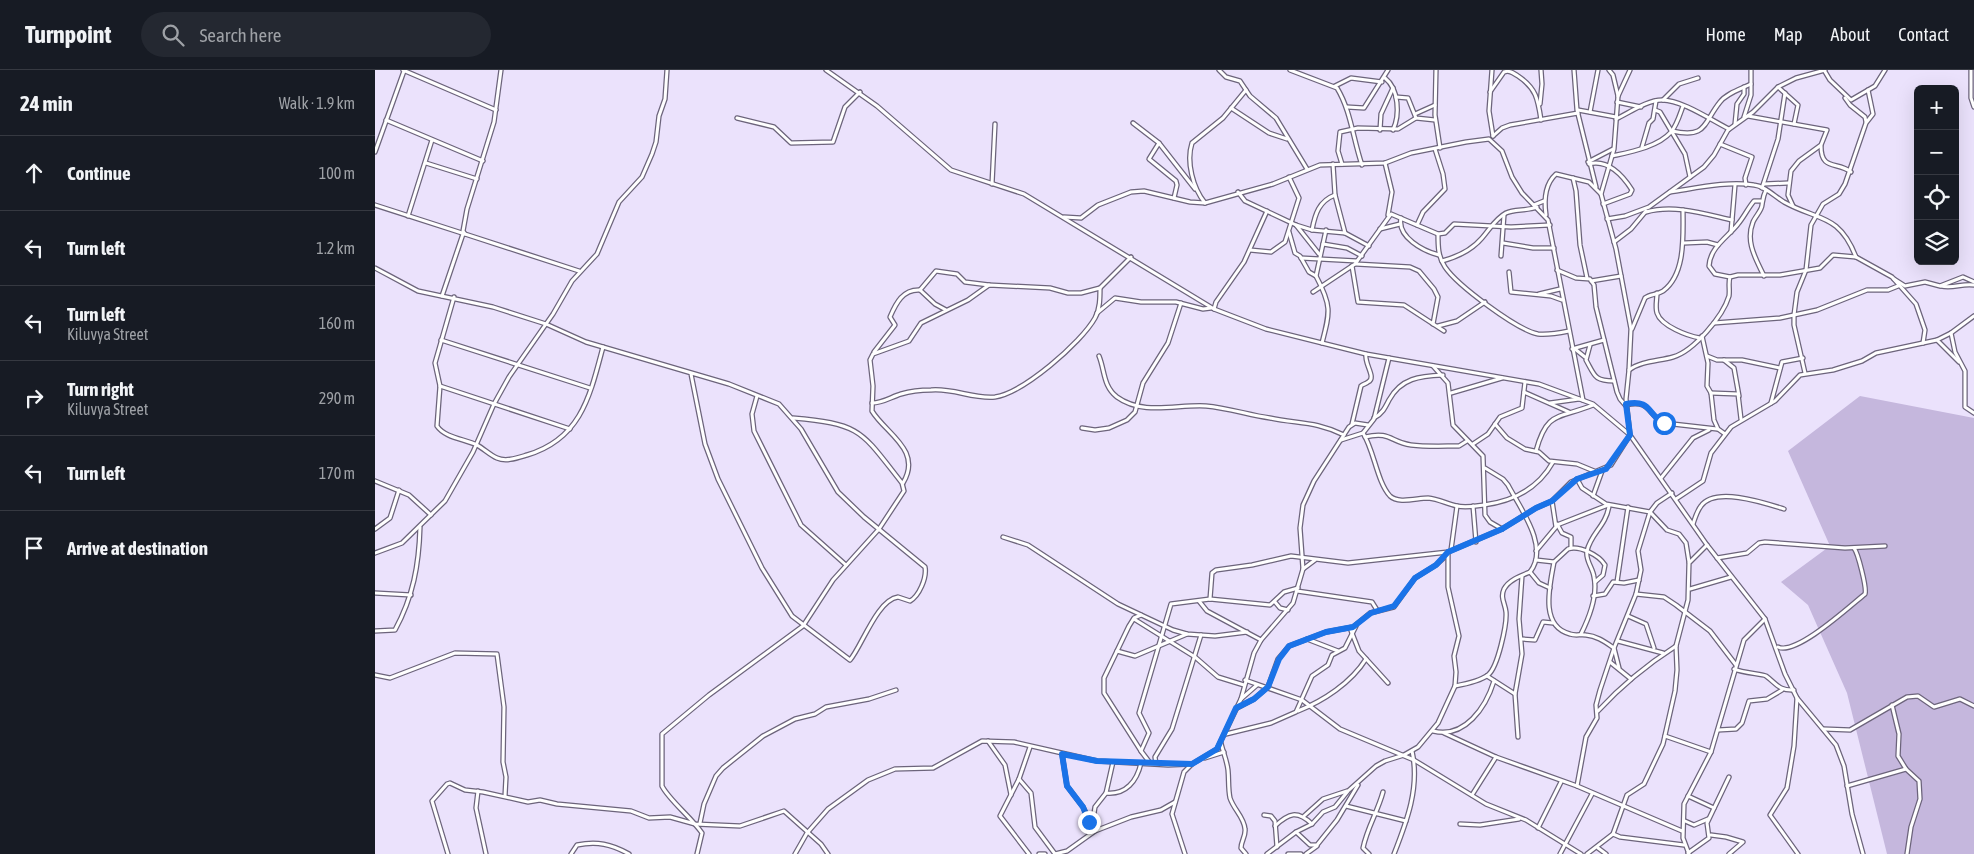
<!DOCTYPE html>
<html lang="en">
<head>
<meta charset="utf-8">
<style>
  body { margin:0; font-family:"Asap Condensed",sans-serif; background:#242831; color:#f1f3f6 }
  .controls { position:absolute; right:15px; top:15px; display:grid; overflow:hidden; border-radius:8px; box-shadow:0 5px 20px #0002 }
  .controls button { width:45px; height:45px; display:grid; place-items:center; padding:0; border:0; border-bottom:1px solid #363941; background:#171b24; color:#f1f3f6; font:25px sans-serif }
  .stop { position:absolute; width:15px; height:15px; margin:-11px; border:4px solid #1a73e8; border-radius:50%; background:#fff }
  .stop.end { background:#1a73e8; border-color:#fff; box-shadow:0 1px 5px #0008 }
  .list { margin:0; padding:0; list-style:none }
  h2 { display:flex; justify-content:space-between; align-items:center; height:65px; margin:0; padding:0 20px; font-size:21px }
  h2 small { font-size:16px; font-weight:400; color:#9ea1a6 }
  .list li { display:grid; grid-template-columns:32px 1fr auto; gap:15px; align-items:center; box-sizing:border-box; height:75px; padding:0 20px; border-top:1px solid #363941 }
  .list b { display:block; font-size:19px; white-space:nowrap }
  .list p { margin:0; font-size:16px; white-space:nowrap; color:#9ea1a6 }
  .list em { font-size:16px; font-style:normal; color:#9ea1a6 }
  .icon { flex:none; width:28px; height:28px; fill:none; stroke:currentColor; stroke-width:2; stroke-linecap:round; stroke-linejoin:round }
  .map { position:relative; flex:none; width:1599px; height:784px; overflow:hidden }
  header { display:flex; align-items:center; gap:30px; box-sizing:border-box; height:70px; padding:0 25px; background:#171b24; border-bottom:1px solid #363941 }
  header strong { font-size:24px }
  nav { display:flex; gap:28px; margin-inline-start:auto; font-size:18px }
  .search { width:350px; height:45px; background:#242831; display:flex; align-items:center; gap:12px; box-sizing:border-box; padding:0 18px; border-radius:28px; color:#9ea1a6; font-size:19px }
  main { display:flex }
  aside { flex:1; background:#171b24 }
  .map>svg:first-child { display:block }
  .green { fill:#c5b7dd }
  .lines { fill:none; stroke-linecap:round; stroke-linejoin:round }
  .minor-casing { stroke:#6c647b; stroke-width:5.5 }
  .minor { stroke:#fff; stroke-width:3 }
  .route { stroke:#1a73e8; stroke-width:6 }
</style>
</head>
<body>
<header>
<strong>Turnpoint</strong>
<div class="search"><svg class="icon" aria-label="search" viewBox="0 0 24 24"><circle cx="10" cy="10" r="6"/><path d="M15 15l6 6"/></svg>Search here</div>
<nav><a>Home</a><a>Map</a><a>About</a><a>Contact</a></nav>
</header>
<main>
<aside>
<h2>24 min<small>Walk · 1.9 km</small></h2>
<ul class="list">
<li><svg class="icon" aria-label="ahead" viewBox="0 0 24 24"><path d="M12 20V5M6 11l6-6 6 6"/></svg><div><b>Continue</b></div><em>100 m</em></li>
<li><svg class="icon" aria-label="left" viewBox="0 0 24 24"><path d="M17 20v-9H6M10 6l-5 5 5 5"/></svg><div><b>Turn left</b></div><em>1.2 km</em></li>
<li><svg class="icon" aria-label="left" viewBox="0 0 24 24"><path d="M17 20v-9H6M10 6l-5 5 5 5"/></svg><div><b>Turn left</b><p>Kiluvya Street</p></div><em>160 m</em></li>
<li><svg class="icon" aria-label="right" viewBox="0 0 24 24"><path d="M7 20v-9h11M14 6l5 5-5 5"/></svg><div><b>Turn right</b><p>Kiluvya Street</p></div><em>290 m</em></li>
<li><svg class="icon" aria-label="left" viewBox="0 0 24 24"><path d="M17 20v-9H6M10 6l-5 5 5 5"/></svg><div><b>Turn left</b></div><em>170 m</em></li>
<li><svg class="icon" aria-label="arrive" viewBox="0 0 24 24"><path d="M6 21V4h12l-3 4 3 4H6"/></svg><div><b>Arrive at destination</b></div></li>
</ul>
</aside>
<div class="map">
<svg width="1599" height="784" viewBox="0 0 1599 784">
  <rect width="100%" height="100%" fill="#ebe2fc"/>
  <polygon class="green" points="1485,326 1599,348 1599,784 1512,784 1472,623 1433,535 1406,512 1455,476 1413,381"/>
  <g class="lines">
    <g class="minor-casing">
      <g id="minor">
        <polyline points="28,0 121,40"/>
        <polyline points="126,0 119,52 92,139 88,161 90,164 204,201"/>
        <polyline points="451,0 502,36 576,100 649,124 839,239 891,259 991,284 1164,314 1218,334 1255,365 1332,475 1390,549 1410,604 1422,628 1461,675 1469,696 1477,744 1488,784"/>
        <polyline points="844,0 851,7 865,11 875,26 901,48 932,99"/>
        <path d="M915 0 962 18C976 41 978 69 987 95"/>
        <polyline points="1061,0 1060,45 1065,78"/>
        <polyline points="1117,0 1114,41 1118,66"/>
        <polyline points="1199,0 1202,40 1221,117"/>
        <polyline points="1234,0 1238,5 1243,26 1239,79 1226,124 1241,179 1256,259 1254,300"/>
        <polyline points="1449,0 1455,10 1476,30 1500,16 1510,0"/>
        <polyline points="1596,0 1596,28 1599,37"/>
        <path d="M1010 8C1024 19 1025 45 1018 60"/>
        <polyline points="960,16 976,8 1007,12"/>
        <polyline points="1403,17 1423,35 1419,54"/>
        <path d="M1115 22 1129 2C1135 0 1138 3 1143 6 1161 18 1163 29 1166 50"/>
        <polyline points="1243,26 1255,0"/>
        <polyline points="1021,27 1033,28 1041,48 1060,50"/>
        <polyline points="1470,28 1475,35 1490,47 1491,52"/>
        <polyline points="1288,30 1304,14 1323,8"/>
        <polyline points="1242,32 1266,37"/>
        <polyline points="1165,34 1167,14 1166,0"/>
        <polyline points="972,37 989,38 1013,0"/>
        <polyline points="856,38 894,63 912,69"/>
        <polyline points="1203,40 1241,47"/>
        <polyline points="1280,40 1285,42 1310,84 1315,107"/>
        <polyline points="1215,42 1223,0"/>
        <polyline points="1040,44 1060,35"/>
        <polyline points="1373,46 1452,60 1446,75 1424,91 1416,101 1413,125 1418,136"/>
        <polyline points="1369,47 1376,25 1376,0"/>
        <polyline points="362,48 399,57 416,73 458,72 470,37 485,22"/>
        <path d="M1241 49C1254 43 1272 30 1287 30 1307 30 1336 50 1354 59"/>
        <polyline points="11,50 108,91"/>
        <polyline points="758,53 784,73 820,119"/>
        <polyline points="1360,54 1362,34 1369,24 1369,17"/>
        <polyline points="1005,60 1006,44 1018,18"/>
        <path d="M1297 61C1332 69 1328 53 1345 32 1352 23 1366 19 1376 14"/>
        <polyline points="1118,66 1127,58 1135,55 1203,43"/>
        <polyline points="784,73 774,89 801,111 802,115 799,128"/>
        <polyline points="1345,74 1377,87 1370,108 1371,115"/>
        <path d="M1446 76C1446 101 1462 91 1476 102"/>
        <polyline points="1267,77 1274,53 1278,49 1281,31"/>
        <polyline points="0,82 29,1"/>
        <path d="M1237 86C1255 82 1283 77 1296 62 1302 55 1305 44 1308 36"/>
        <polyline points="1213,92 1238,79"/>
        <polyline points="51,93 102,109"/>
        <polyline points="1010,93 1017,122 1013,145"/>
        <polyline points="958,94 960,125 970,163"/>
        <polyline points="967,94 963,81 965,62 983,58 1023,59 1041,48"/>
        <path d="M1214 94C1233 89 1248 106 1257 120L1255 124 1228 134"/>
        <polyline points="1198,108 1201,121 1205,175 1212,208"/>
        <polyline points="617,114 620,54"/>
        <polyline points="1389,114 1413,113"/>
        <polyline points="1387,118 1403,69 1410,23"/>
        <polyline points="863,122 870,131 921,155 937,160 970,163 994,176"/>
        <path d="M1295 122C1322 118 1352 111 1379 115 1390 116 1399 126 1409 132 1443 151 1464 143 1481 187"/>
        <path d="M830 133C818 118 811 92 817 73L848 48 871 20"/>
        <polyline points="0,135 90,164"/>
        <polyline points="1159,135 1169,131"/>
        <path d="M1271 142C1299 134 1330 144 1357 150"/>
        <path d="M1171 145C1169 131 1170 114 1181 104L1214 112 1226 124"/>
        <polyline points="33,146 57,70"/>
        <polyline points="689,147 706,148 723,135 756,122 769,121 815,132 830,133 898,114 945,95 1010,93 1036,83 1091,72 1114,69 1127,81 1137,107 1147,123 1173,150 1208,330"/>
        <path d="M1026 148C1022 167 1048 181 1064 185"/>
        <polyline points="1232,149 1250,146 1274,137 1329,97 1339,85 1353,60 1378,42 1403,17 1421,8 1450,0"/>
        <polyline points="921,155 944,184"/>
        <polyline points="1042,155 1048,142 1070,119 1068,104 1060,79"/>
        <polyline points="1005,159 1025,154"/>
        <path d="M937 160C940 144 944 131 960 125"/>
        <path d="M914 162 920 183 925 186 934 202 941 206C957 236 955 242 947 273"/>
        <polyline points="1356,162 1360,115"/>
        <path d="M1063 164C1063 176 1063 187 1070 197 1082 215 1142 260 1163 264 1173 265 1184 263 1194 261"/>
        <polyline points="1239,172 1256,159 1271,141"/>
        <polyline points="1128,173 1158,178 1179,178"/>
        <polyline points="1309,173 1332,172 1343,175"/>
        <polyline points="948,174 972,178 987,186"/>
        <polyline points="875,180 896,182 910,172 924,128 914,107"/>
        <polyline points="1126,186 1129,145"/>
        <polyline points="926,188 982,191"/>
        <path d="M1067 191C1082 187 1096 181 1107 168 1115 159 1120 149 1131 143 1139 139 1152 141 1162 137"/>
        <polyline points="981,194 1035,197 1044,201 1059,219 1063,227 1058,254"/>
        <polyline points="977,196 983,232 1029,235 1069,261"/>
        <path d="M0 198 43 221 118 237 171 254 211 272 354 314 404 334 426 359 463 422 489 447 550 497C552 508 544 526 535 531L523 527C502 530 487 576 475 590L417 546 387 498 343 409 330 374 316 304"/>
        <polyline points="1182,200 1201,208 1215,209 1219,215 1221,237 1242,322 1245,329 1251,336"/>
        <polyline points="1134,202 1136,222 1176,226 1187,230"/>
        <polyline points="941,206 951,160"/>
        <path d="M1389 206C1381 189 1370 172 1378 152 1380 147 1387 140 1387 135 1388 129 1388 126 1391 120"/>
        <path d="M1355 207 1340 204 1334 196C1335 177 1353 167 1363 154 1369 147 1373 138 1379 131H1386"/>
        <polyline points="1519,209 1530,216 1550,212 1565,216 1588,207 1599,212"/>
        <polyline points="1216,211 1246,206"/>
        <path d="M1566 216C1578 219 1587 213 1599 215"/>
        <polyline points="938,222 980,194 1016,144 1063,164 1070,163 1079,154 1136,157 1175,155"/>
        <path d="M1282 223C1282 229 1280 237 1282 243 1286 256 1313 266 1325 268"/>
        <polyline points="1164,224 1185,219"/>
        <polyline points="67,226 88,164"/>
        <path d="M79 227 60 293 65 316 62 356C70 368 90 369 102 375 109 379 115 385 122 388 131 392 142 388 152 385 206 369 215 326 228 277"/>
        <polyline points="839,239 841,232 869,192 892,141"/>
        <polyline points="571,240 560,234 545,220 561,201 582,204 590,212 614,215"/>
        <polyline points="722,243 740,228 766,232 801,232 828,239 836,238"/>
        <polyline points="1339,253 1405,248 1442,240 1492,220 1513,220 1523,216"/>
        <polyline points="1063,256 1082,251 1110,232"/>
        <path d="M1257 259 1270 228C1275 224 1282 225 1288 221 1311 204 1308 165 1308 140"/>
        <polyline points="1576,263 1580,282 1590,301 1590,337 1599,343"/>
        <polyline points="1327,266 1333,293 1332,316 1336,323 1339,350 1343,359 1350,364"/>
        <polyline points="66,270 215,318"/>
        <polyline points="1562,270 1584,292"/>
        <path d="M1215 275 1211 290C1220 306 1219 311 1239 311"/>
        <polyline points="1197,279 1229,270"/>
        <polyline points="1200,279 1210,287"/>
        <path d="M499 282 520 255 515 247C521 233 528 219 545 220"/>
        <path d="M724 286C730 301 728 316 742 327 768 346 803 334 831 336 853 338 874 345 895 348 924 354 940 351 969 365"/>
        <polyline points="1332,286 1342,290 1367,290 1405,298"/>
        <polyline points="1349,290 1359,298 1364,326"/>
        <polyline points="1058,296 1073,313 1078,355 1108,386 1110,445 1115,452 1127,459"/>
        <polyline points="1430,303 1419,255 1419,245 1422,222 1431,200 1436,155 1448,134 1464,124 1470,114 1491,53 1498,44 1493,20"/>
        <polyline points="65,316 195,359"/>
        <polyline points="1149,322 1194,342"/>
        <polyline points="1076,323 1127,308"/>
        <polyline points="1336,323 1363,324 1366,349"/>
        <polyline points="382,326 377,344 379,361 426,455 471,495"/>
        <path d="M497 333C508 333 516 327 526 324 536 321 546 320 556 320 579 318 597 329 620 327 648 323 706 273 720 248 725 239 725 228 725 218"/>
        <polyline points="1175,333 1204,329"/>
        <polyline points="1396,333 1407,292 1428,288"/>
        <path d="M1251 335C1276 329 1272 345 1289 353L1342 359"/>
        <path d="M999 348C1007 344 1010 338 1014 330 1026 308 1045 306 1068 305"/>
        <path d="M977 354 986 316C988 314 991 314 993 312 1002 308 989 294 991 284"/>
        <polyline points="1120,354 1132,368 1150,379 1164,382 1174,391 1202,394 1219,401"/>
        <polyline points="707,358 720,360 734,358 752,350 760,342 768,313 793,273 806,233"/>
        <path d="M988 363C999 380 1002 412 1015 426 1023 434 1042 428 1053 428 1064 429 1072 434 1082 436 1091 438 1101 436 1109 435 1139 431 1163 419 1178 392"/>
        <path d="M990 367C1016 361 1015 372 1036 375 1052 377 1069 376 1084 376L1092 371"/>
        <polyline points="966,370 988,363 999,349 1014,288"/>
        <polyline points="1098,374 1113,364 1125,347 1147,338 1150,312"/>
        <path d="M1161 381C1172 340 1184 349 1218 335"/>
        <polyline points="1286,408 1318,368 1334,360"/>
        <polyline points="1202,409 1207,418 1231,434 1275,442 1292,460 1304,464 1311,473 1314,492"/>
        <polyline points="0,411 34,425 56,445"/>
        <path d="M528 413C548 380 510 363 497 341L498 316 495 290 498 284 534 271 546 253 593 230 614 215 675 218 693 223H706L725 218 756 187"/>
        <polyline points="1218,426 1227,401"/>
        <polyline points="1301,429 1328,411 1336,383 1356,357 1400,331 1425,305 1458,300 1487,291 1501,283 1562,270 1576,263 1599,246"/>
        <polyline points="1098,436 1101,472"/>
        <polyline points="1182,454 1187,463 1196,467 1196,478"/>
        <path d="M1318 454C1320 448 1322 441 1326 436 1340 416 1390 433 1409 439"/>
        <polyline points="1182,455 1233,435"/>
        <polyline points="0,459 15,448 24,420"/>
        <polyline points="628,467 653,475 743,534 798,560 812,564 840,566 872,562"/>
        <polyline points="1076,480 1082,436"/>
        <polyline points="1161,481 1181,457 1177,431"/>
        <polyline points="0,483 27,473 70,431 98,382 119,334 134,307 178,244 197,211 222,184 244,132 267,107 277,84 281,72 284,46 290,29 292,0"/>
        <polyline points="1342,488 1372,483 1384,473 1390,472 1470,478 1510,476"/>
        <path d="M1161 490 1179 492 1193 479C1204 475 1224 485 1230 495L1228 505 1220 512"/>
        <path d="M1179 492C1175 515 1164 556 1195 564 1200 566 1206 564 1211 565 1222 566 1230 572 1239 578L1244 598"/>
        <polyline points="928,499 940,490"/>
        <polyline points="1155,502 1164,513 1175,518"/>
        <polyline points="1242,512 1253,437"/>
        <polyline points="1315,519 1356,507"/>
        <polyline points="922,521 997,532 1002,540"/>
        <polyline points="0,523 36,525"/>
        <polyline points="1261,524 1289,527 1301,535 1335,561 1361,595"/>
        <polyline points="1218,526 1230,524 1238,512 1249,513 1264,510"/>
        <polyline points="835,529 837,503 841,500 877,495 916,486 973,493 1073,482"/>
        <polyline points="824,531 832,541 886,570"/>
        <polyline points="900,532 905,538 913,540"/>
        <polyline points="766,545 759,548 754,556 729,608 729,623 766,681"/>
        <polyline points="1253,546 1271,554 1279,578"/>
        <polyline points="759,549 820,587 843,607 869,615"/>
        <polyline points="975,558 984,581 1013,613"/>
        <path d="M0 561 20 560C38 527 44 495 45 457"/>
        <path d="M1206 564C1214 548 1223 526 1219 507 1218 498 1210 490 1212 481 1216 463 1231 456 1234 436"/>
        <polyline points="932,569 963,581"/>
        <polyline points="1147,569 1160,570 1168,552 1178,553"/>
        <polyline points="1243,571 1288,583"/>
        <path d="M1403 577C1421 586 1475 536 1490 524 1492 518 1483 483 1479 478"/>
        <polyline points="742,581 760,586 812,564"/>
        <polyline points="1235,592 1256,609"/>
        <path d="M1359 599C1368 603 1388 604 1391 606 1402 614 1404 621 1419 620"/>
        <polyline points="0,605 15,608 80,583 122,584 129,637 128,692 131,707 130,726"/>
        <polyline points="1112,606 1140,624"/>
        <polyline points="870,610 927,630 965,659 1039,690 1111,734 1151,750 1206,784"/>
        <path d="M1080 616C1091 614 1105 611 1113 605 1123 597 1132 554 1131 542 1130 533 1125 528 1129 519 1134 510 1145 506 1155 502 1175 477 1145 438 1133 415L1128 409 1110 398"/>
        <polyline points="1422,628 1419,676 1412,718 1395,745 1423,784"/>
        <polyline points="866,629 882,615"/>
        <polyline points="1517,635 1524,664 1523,686 1531,699 1544,711 1545,729 1536,757 1532,784"/>
        <polyline points="862,638 879,629 893,617 903,589 914,576 951,562 978,557 995,543 1019,537 1040,508 1061,495 1072,485"/>
        <path d="M923 641C948 631 976 613 991 589"/>
        <path d="M1223 641C1246 616 1273 594 1301 576L1313 530 1314 493 1332 475"/>
        <polyline points="1449,659 1475,660 1532,627 1543,626 1559,637 1585,629 1599,636"/>
        <polyline points="1343,660 1361,659 1367,653 1374,631 1392,629 1407,620"/>
        <path d="M1058 661C1090 669 1111 637 1119 611"/>
        <polyline points="1069,663 1121,687 1202,716 1307,761"/>
        <polyline points="851,664 896,653 921,642 937,606 953,595 957,585 970,578 981,556"/>
        <polyline points="1290,666 1336,682"/>
        <polyline points="1143,667 1140,624 1147,584 1144,549 1147,506"/>
        <polyline points="613,671 630,695 636,725"/>
        <path d="M846 673C848 682 852 691 853 700 854 710 853 718 855 728 859 740 869 747 870 759 871 766 866 771 866 778L871 784"/>
        <polyline points="687,684 692,716 708,737 717,756"/>
        <polyline points="830,688 849,682"/>
        <polyline points="775,693 766,681 774,663 764,643 796,534 835,529 895,535 909,522 923,518"/>
        <polyline points="781,694 780,687 797,659 826,565"/>
        <polyline points="644,709 656,723 660,757 680,784"/>
        <polyline points="1202,716 1211,667 1222,648 1221,635 1225,620 1239,578 1261,524 1266,500 1263,481 1275,442 1282,433 1297,423"/>
        <polyline points="1472,716 1531,699"/>
        <polyline points="103,721 101,738 111,784"/>
        <path d="M731 723C751 725 762 711 766 693"/>
        <polyline points="1097,725 1121,687"/>
        <polyline points="1313,726 1339,738"/>
        <polyline points="971,736 1031,751"/>
        <polyline points="889,745 896,746 900,751 902,777"/>
        <polyline points="929,746 948,729 972,721"/>
        <polyline points="1310,751 1319,755 1333,749"/>
        <polyline points="325,753 329,734 341,706 348,698 388,666 420,649 440,644 451,637 494,629 521,620"/>
        <polyline points="1085,754 1105,755 1144,749"/>
        <path d="M900 756C914 743 922 740 937 754"/>
        <polyline points="1163,758 1186,712"/>
        <polyline points="720,761 717,756 720,737 731,723 738,692"/>
        <polyline points="921,762 935,775 942,775 962,750 983,715"/>
        <polyline points="1238,764 1245,767 1309,775"/>
        <polyline points="1336,765 1351,767 1368,772 1354,784"/>
        <polyline points="1223,778 1231,784"/>
        <polyline points="1313,783 1334,768 1332,753 1354,707"/>
        <polyline points="73,784 57,731 72,714 75,713 90,720 108,722 153,732 165,730 182,734 256,741 274,748 295,747 320,754 365,756 409,741 446,774 453,784"/>
        <path d="M196 784 202 775C222 771 236 774 254 784"/>
        <path d="M322 784 327 763C316 747 294 730 287 716V664L334 625 428 556 458 510 504 459 529 421 527 413C486 361 487 354 418 348"/>
        <polyline points="420,784 432,763 453,739 493,710 520,699 558,698 607,671 639,672 722,691 793,695 817,694 842,679 866,629 879,583 886,570 918,533 928,499 925,458 928,435 939,411 974,357 980,353 993,355"/>
        <polyline points="654,784 625,746 644,709 655,677"/>
        <polyline points="664,784 670,784"/>
        <polyline points="680,784 692,781 720,761 756,747 786,740 800,732"/>
        <polyline points="810,784 797,744 809,702 817,694"/>
        <path d="M892 784 921 762 937 754 948 742 960 737 973 721 1001 696 1010 691 1029 685 1043 677 1063 653 1080 616 1081 602 1079 586 1084 566 1073 517V482L1127 459 1161 438 1177 431 1196 412 1236 395 1255 365 1251 329 1254 300C1266 291 1284 291 1298 287 1319 281 1348 246 1354 226 1355 219 1353 213 1355 207L1363 205H1405L1445 198 1458 185 1481 187 1517 207 1541 234 1550 260 1548 273"/>
        <polyline points="913,784 926,784"/>
        <polyline points="931,784 942,776"/>
        <path d="M994 784 988 778C992 758 1003 741 1008 722"/>
        <path d="M1019 784C1032 751 1045 717 1037 681"/>
        <polyline points="1185,784 1217,724"/>
        <polyline points="1212,784 1238,764 1252,725 1269,714 1288,674 1300,621 1302,600 1301,576"/>
        <polyline points="1314,784 1308,768 1309,734 1336,682 1369,570 1390,549"/>
      </g>
    </g>
    <use href="#minor" class="minor"/>
  </g>
  <g class="lines">
    <path class="route" d="M714 752 708 737 692 716 687 684 722 691 817 694 842 679 861 638 879 629 893 617 904 589 914 576 951 562 978 557 996 543 1019 536 1040 508 1061 495 1073 482 1127 459 1161 438 1177 431 1202 409 1231 399 1255 365 1251 334C1277 329 1272 345 1289 353"/>
  </g>
</svg>
<div class="controls">
<button>+</button>
<button>−</button>
<button><svg class="icon" aria-label="locate" viewBox="0 0 24 24"><circle cx="12" cy="12" r="6"/><path d="M12 2v4M12 18v4M2 12h4M18 12h4"/></svg></button>
<button><svg class="icon" aria-label="layers" viewBox="0 0 24 24"><path d="M12 4l9 5-9 5-9-5zM3 14l9 5 9-5"/></svg></button>
</div>
<div class="stop" style="left:1289px;top:353px"></div>
<div class="stop end" style="left:714px;top:752px"></div>
</div>
</main>
</body>
</html>
